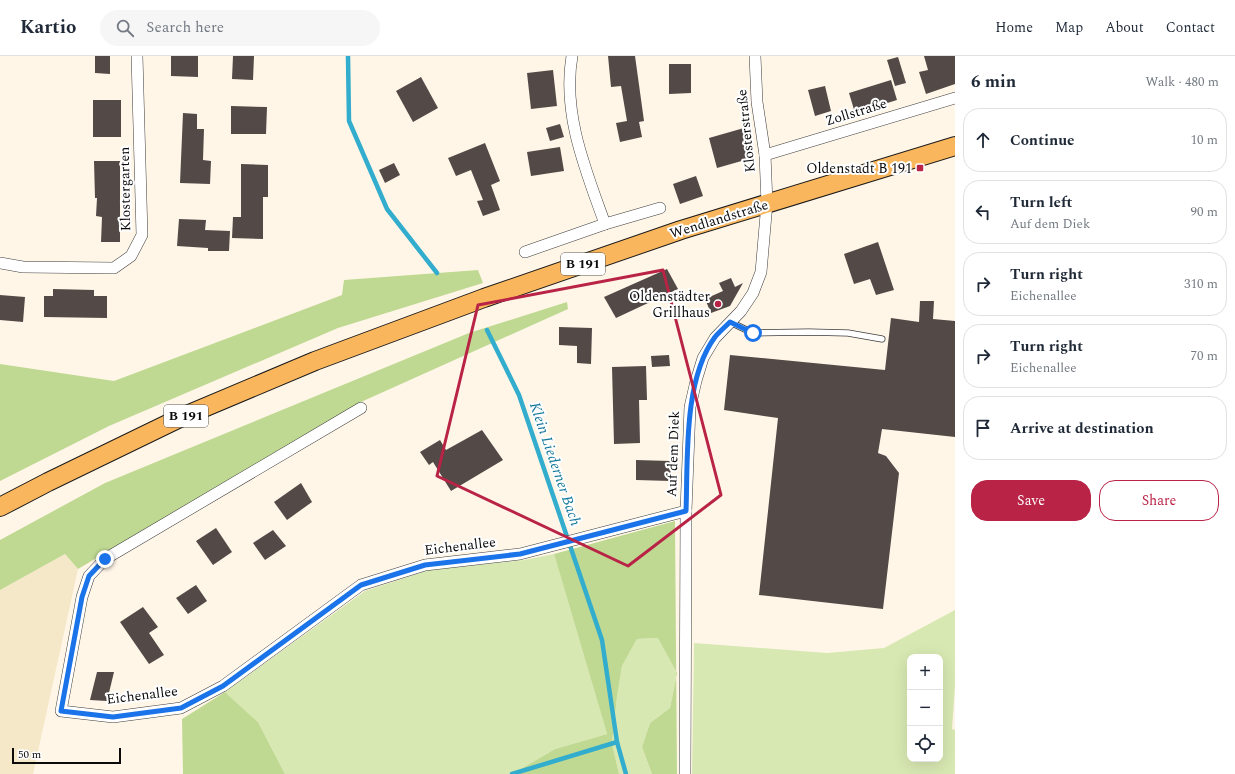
<!DOCTYPE html>
<html lang="en">
<head>
<meta charset="utf-8">
<style>
  body { margin:0; font-family:Spectral,serif; background:#f6f6f7; color:#1f2937 }
  .controls { position:absolute; right:12px; bottom:12px; display:grid; overflow:hidden; border-radius:8px; box-shadow:0 4px 16px #0002 }
  .controls button { width:36px; height:36px; display:grid; place-items:center; padding:0; border:0; border-bottom:1px solid #e0e1e3; background:#fff; color:#1f2937; font:20px sans-serif }
  .scale { position:absolute; left:12px; bottom:10px; width:109px; box-sizing:border-box; padding-left:4px; border:2px solid #0a0a0a; border-top:0; font-size:11px; line-height:14px; white-space:nowrap; color:#0a0a0a; -webkit-text-stroke:3px #fff; paint-order:stroke }
  .stop { position:absolute; width:12px; height:12px; margin:-9px; border:3px solid #1a73e8; border-radius:50%; background:#fff }
  .stop.end { background:#1a73e8; border-color:#fff; box-shadow:0 1px 4px #0008 }
  .list { margin:0; padding:0; list-style:none }
  h2 { display:flex; justify-content:space-between; align-items:center; height:52px; margin:0; padding:0 16px; font-size:17px }
  h2 small { font-size:13px; font-weight:400; color:#747a83 }
  .list li { display:grid; grid-template-columns:26px 1fr auto; gap:12px; align-items:center; box-sizing:border-box; height:64px; margin:0 8px 8px; padding:0 8px; border:1px solid #e0e1e3; border-radius:16px }
  .list b { display:block; font-size:15px; white-space:nowrap }
  .list p { margin:0; font-size:13px; white-space:nowrap; color:#747a83 }
  .list em { font-size:13px; font-style:normal; color:#747a83 }
  .actions { display:flex; gap:8px; padding:12px 16px }
  .actions a { flex:1; padding:9px 0; border:1px solid #b92346; border-radius:16px; text-align:center; font-size:14px; color:#b92346 }
  .actions .main { background:#b92346; color:#fff }
  .icon { flex:none; width:22px; height:22px; fill:none; stroke:currentColor; stroke-width:2; stroke-linecap:round; stroke-linejoin:round }
  .map { position:relative; flex:none; width:955px; height:718px; overflow:hidden }
  header { display:flex; align-items:center; gap:24px; box-sizing:border-box; height:56px; padding:0 20px; background:#fff; border-bottom:1px solid #e0e1e3 }
  header strong { font-size:19px }
  nav { display:flex; gap:22px; margin-inline-start:auto; font-size:14px }
  .search { width:280px; height:36px; background:#f6f6f7; display:flex; align-items:center; gap:10px; box-sizing:border-box; padding:0 14px; border-radius:22px; color:#747a83; font-size:15px }
  main { display:flex }
  aside { flex:1; background:#fff }
  .map>svg:first-child { display:block }
  .farmland { fill:#f4e8c9 }
  .green { fill:#d8e8b2; fill-rule:evenodd }
  .forest { fill:#bfd992 }
  .lines { fill:none; stroke-linecap:round; stroke-linejoin:round }
  .stream { stroke:#33adcd; stroke-width:4.5 }
  .building { fill:#534947 }
  .service-casing { stroke:#3d3d3d; stroke-width:7 }
  .minor-casing { stroke:#3d3d3d; stroke-width:12 }
  .primary-casing { stroke:#1b1b1b; stroke-width:20 }
  .service { stroke:#fff; stroke-width:5.5 }
  .minor { stroke:#fff; stroke-width:11 }
  .primary { stroke:#f9b65d; stroke-width:18 }
  .route { stroke:#1a73e8; stroke-width:5 }
  .marked { fill:none; stroke:#b92346; stroke-width:3; stroke-linejoin:round }
  .poi-dot { fill:#b92346; stroke:#fff; stroke-width:1.5 }
  .labels { text-anchor:middle; dominant-baseline:central; stroke-width:4; stroke-linejoin:round; paint-order:stroke }
  .shield { fill:#fff; stroke:#545454; stroke-width:1 }
  .shield-label { font-size:13px; font-weight:bold; fill:#0a0a0a }
  .street-label { font-size:14px; fill:#0a0a0a; stroke:#fff }
  .poi-label { font-size:14px; fill:#0a0a0a; stroke:#fff; text-anchor:end }
  .water-label { font-size:15px; font-style:italic; fill:#15799b; stroke:#fff }
</style>
</head>
<body>
<header>
<strong>Kartio</strong>
<div class="search"><svg class="icon" aria-label="search" viewBox="0 0 24 24"><circle cx="10" cy="10" r="6"/><path d="M15 15l6 6"/></svg>Search here</div>
<nav><a>Home</a><a>Map</a><a>About</a><a>Contact</a></nav>
</header>
<main>
<div class="map">
<svg width="955" height="718" viewBox="0 0 955 718">
  <rect width="100%" height="100%" fill="#fff6e7"/>
  <polygon class="farmland" points="65,498 78,513 33,718 0,718 0,534"/>
  <g class="green">
    <polygon points="554,498 607,678 555,693 512,718 285,718 258,666 225,636 365,535 429,514 524,504"/>
    <path d="M955 554V630L952 673 955 674V718H692L694 587 827 597 884 592ZM910 601H940V703H910Z"/>
    <polygon points="659,582 677,617 670,652 650,667 642,691 652,718 619,718 612,687 617,641 622,610 637,583"/>
  </g>
  <g class="forest">
    <polygon points="478,214 483,227 338,272 109,370 0,425 0,308 114,325 342,239 344,224"/>
    <polygon points="567,246 568,253 361,346 78,513 65,498 0,534 0,484 105,427 469,277"/>
    <polygon points="675,465 677,718 652,718 642,691 650,667 670,652 677,617 658,582 637,583 622,610 617,641 612,687 619,718 512,718 555,693 607,678 554,498"/>
    <polygon points="225,636 258,666 285,718 183,718 182,663"/>
  </g>
  <g class="lines">
    <g class="stream">
      <polyline points="348,0 349,65 387,153 437,217"/>
      <polyline points="487,274 519,339 602,584 617,686 626,718"/>
      <polyline points="512,718 617,686"/>
    </g>
  </g>
  <g class="building">
    <polygon points="95,0 110,0 110,18 95,17"/>
    <polygon points="171,0 198,0 198,21 171,20"/>
    <polygon points="233,0 254,0 253,24 232,23"/>
    <polygon points="608,0 635,0 644,65 639,66 642,81 620,86 616,67 627,65 621,30 611,31"/>
    <polygon points="924,0 955,0 955,28 926,38 919,16 928,14"/>
    <polygon points="898,1 906,27 895,30 887,4"/>
    <polygon points="669,8 691,8 691,37 669,38"/>
    <polygon points="553,14 557,50 531,53 527,17"/>
    <polygon points="421,21 438,52 413,66 396,35"/>
    <polygon points="891,24 897,44 855,57 849,37"/>
    <polygon points="825,30 831,55 815,60 808,34"/>
    <rect x="93" y="44" width="28" height="37"/>
    <polygon points="231,50 267,51 266,78 231,78"/>
    <polygon points="183,57 197,58 197,73 204,73 203,104 211,105 210,128 180,127"/>
    <polygon points="560,68 564,81 550,85 546,72"/>
    <polygon points="744,72 752,102 717,112 709,82"/>
    <polygon points="485,87 500,125 491,129 500,154 483,160 477,145 483,144 471,114 456,120 448,102"/>
    <polygon points="560,91 564,115 531,120 527,96"/>
    <polygon points="94,105 120,105 120,186 101,186 102,161 96,160 97,142 95,142"/>
    <polygon points="394,107 400,119 385,127 379,114"/>
    <polygon points="241,108 268,109 268,141 263,141 263,183 232,182 233,161 241,161"/>
    <polygon points="696,120 703,140 680,148 673,128"/>
    <polygon points="179,163 206,164 205,174 230,175 229,195 208,195 208,192 177,190"/>
    <polygon points="878,186 894,234 876,239 870,223 854,228 844,198"/>
    <polygon points="667,213 678,233 616,262 604,241"/>
    <polygon points="731,222 735,231 743,227 730,250 711,257 705,243 723,235 719,227"/>
    <polygon points="53,233 94,234 94,240 107,240 107,262 44,261 44,240 53,240"/>
    <polygon points="0,239 25,241 23,266 0,264"/>
    <polygon points="920,245 934,245 933,263 955,265 955,381 882,373 878,397 886,400 899,417 883,553 759,539 778,362 724,354 730,299 885,314 891,262 919,266"/>
    <polygon points="559,271 592,272 591,308 577,307 577,290 559,289"/>
    <polygon points="669,299 670,310 652,311 651,300"/>
    <polygon points="646,310 647,344 639,344 640,387 614,388 612,311"/>
    <polygon points="482,374 503,404 451,435 433,406 429,409 420,396 440,384 446,394"/>
    <polygon points="636,404 670,405 671,425 636,424"/>
    <polygon points="301,427 312,446 287,464 274,446"/>
    <polygon points="216,472 232,496 213,509 196,485"/>
    <polygon points="273,474 286,490 265,504 253,487"/>
    <polygon points="196,529 207,545 188,558 176,542"/>
    <polygon points="143,551 158,571 149,577 164,599 149,608 120,566"/>
    <polygon points="97,616 114,616 107,645 90,644"/>
  </g>
  <g class="lines">
    <g class="service-casing">
      <polyline id="service" points="730,266 753,277 809,276 848,277 882,283"/>
    </g>
    <g class="minor-casing">
      <g id="minor">
        <polyline points="765,99 955,42"/>
        <polyline points="605,168 660,152"/>
        <path d="M525 196 605 168C586 115 562 58 572 0"/>
        <polyline points="0,207 23,211 114,212 131,200 142,179 137,0"/>
        <polyline points="361,352 105,503 89,520 82,541 61,655 113,661 181,652 223,630 361,529 425,509 520,498 686,455"/>
        <polyline points="685,718 686,455 690,351 696,325 703,302 715,282 741,255 753,237 761,216 767,147 765,99 757,46 755,0"/>
      </g>
    </g>
    <g class="primary-casing">
      <polyline id="primary" points="0,451 48,426 182,361 315,305 484,242 681,174 955,90"/>
    </g>
    <use href="#service" class="service"/>
    <use href="#minor" class="minor"/>
    <use href="#primary" class="primary"/>
  </g>
  <g class="lines">
    <path class="route" d="M105 503 89 520 82 541 61 655 113 661 181 652 223 630 361 529 425 509 520 498 686 455C688 404 683 324 715 281 719 276 725 271 730 266L753 277"/>
  </g>
  <path class="marked" d="M663 214 721 439 628 510 437 420 478 249Z"/>
  <g class="poi-dot">
    <rect x="916" y="108" width="8" height="8" rx="2"/>
    <circle cx="718" cy="248" r="4"/>
  </g>
  <g class="labels">
    <g class="shield">
      <rect x="561" y="197" width="44" height="22" rx="3"/>
      <rect x="164" y="349" width="44" height="22" rx="3"/>
    </g>
    <g class="shield-label">
      <text x="583" y="208">B 191</text>
      <text x="186" y="360">B 191</text>
    </g>
    <g class="street-label">
      <text transform="translate(856 56) rotate(-17)">Zollstraße</text>
      <text transform="translate(746 75) rotate(-96)">Klosterstraße</text>
      <text transform="translate(125 133) rotate(-91)">Klostergarten</text>
      <text transform="translate(719 163) rotate(-17)">Wendlandstraße</text>
      <text transform="translate(673 398) rotate(-88)">Auf dem Diek</text>
      <text transform="translate(460 490) rotate(-7)">Eichenallee</text>
      <text transform="translate(142 639) rotate(-7)">Eichenallee</text>
    </g>
    <g class="poi-label">
      <text x="912" y="112">Oldenstadt B 191</text>
      <text x="710" y="240">Oldenstädter<tspan x="710" dy="16">Grillhaus</tspan></text>
    </g>
    <g class="water-label">
      <text transform="translate(555 408) rotate(71)">Klein Liederner Bach</text>
    </g>
  </g>
</svg>
<div class="controls">
<button>+</button>
<button>−</button>
<button><svg class="icon" aria-label="locate" viewBox="0 0 24 24"><circle cx="12" cy="12" r="6"/><path d="M12 2v4M12 18v4M2 12h4M18 12h4"/></svg></button>
</div>
<div class="scale">50 m</div>
<div class="stop" style="left:753px;top:277px"></div>
<div class="stop end" style="left:105px;top:503px"></div>
</div>
<aside>
<h2>6 min<small>Walk · 480 m</small></h2>
<ul class="list">
<li><svg class="icon" aria-label="ahead" viewBox="0 0 24 24"><path d="M12 20V5M6 11l6-6 6 6"/></svg><div><b>Continue</b></div><em>10 m</em></li>
<li><svg class="icon" aria-label="left" viewBox="0 0 24 24"><path d="M17 20v-9H6M10 6l-5 5 5 5"/></svg><div><b>Turn left</b><p>Auf dem Diek</p></div><em>90 m</em></li>
<li><svg class="icon" aria-label="right" viewBox="0 0 24 24"><path d="M7 20v-9h11M14 6l5 5-5 5"/></svg><div><b>Turn right</b><p>Eichenallee</p></div><em>310 m</em></li>
<li><svg class="icon" aria-label="right" viewBox="0 0 24 24"><path d="M7 20v-9h11M14 6l5 5-5 5"/></svg><div><b>Turn right</b><p>Eichenallee</p></div><em>70 m</em></li>
<li><svg class="icon" aria-label="arrive" viewBox="0 0 24 24"><path d="M6 21V4h12l-3 4 3 4H6"/></svg><div><b>Arrive at destination</b></div></li>
</ul>
<div class="actions"><a class="main">Save</a><a>Share</a></div>
</aside>
</main>
</body>
</html>
